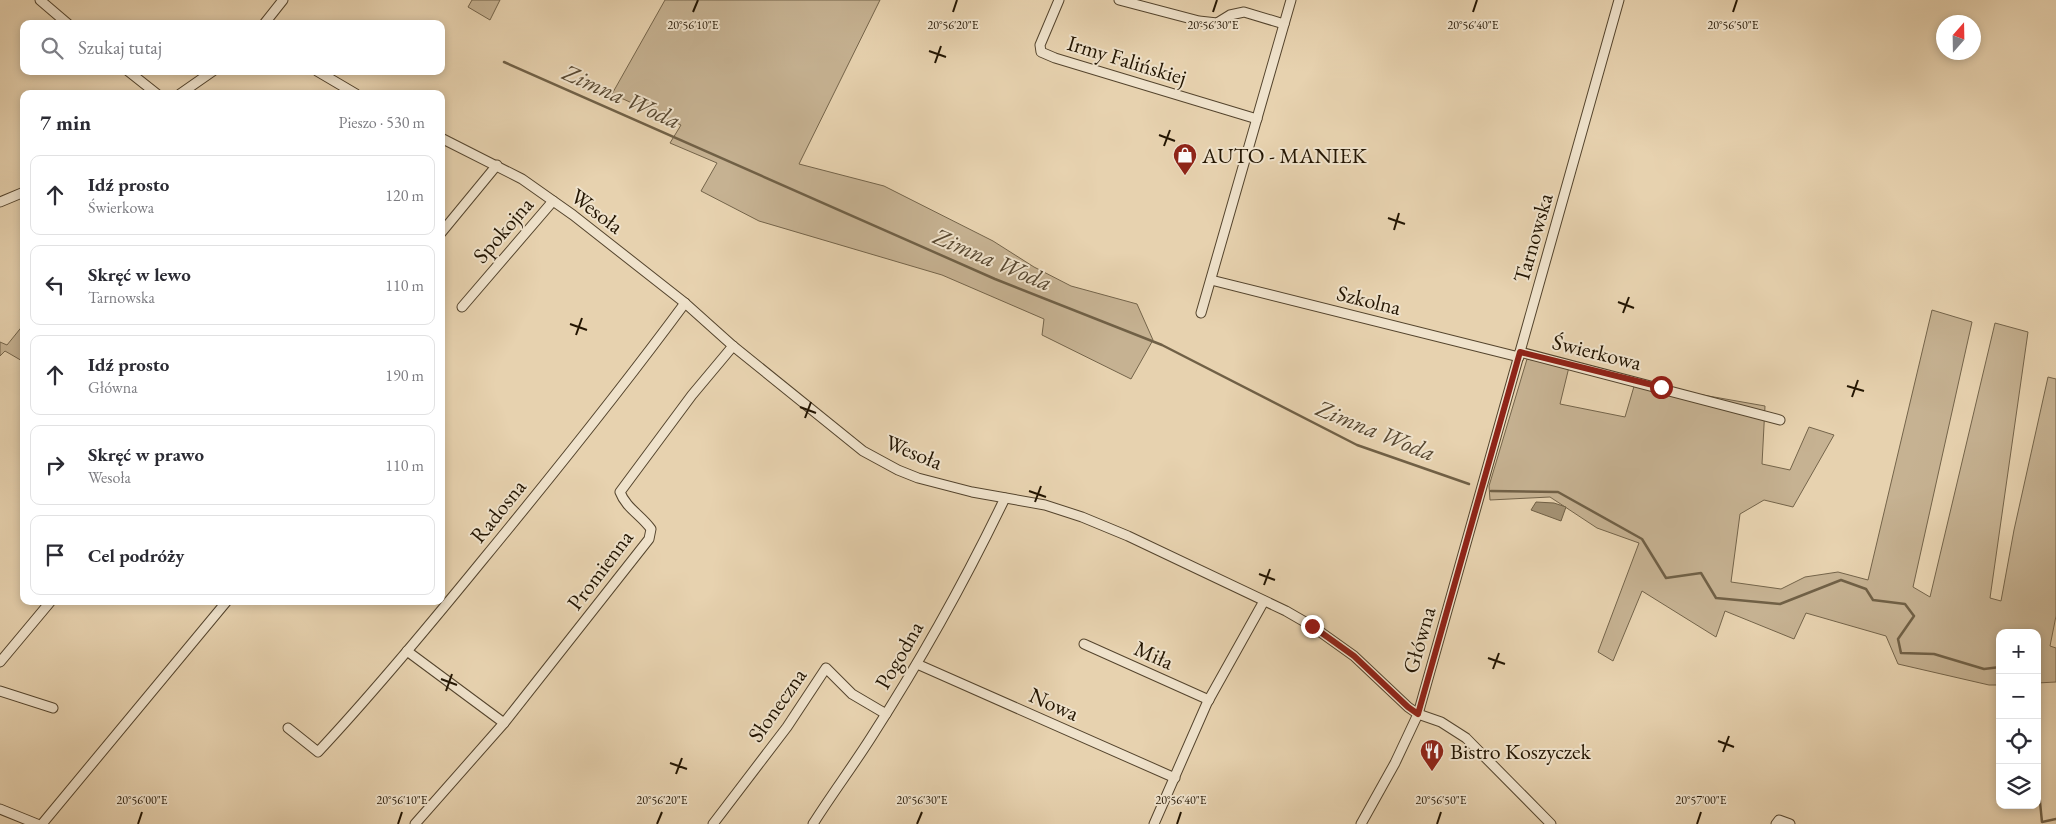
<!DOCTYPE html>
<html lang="pl">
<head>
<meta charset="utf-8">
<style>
  body { margin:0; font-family:"EB Garamond",serif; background:#f7f7f7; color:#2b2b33 }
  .controls { position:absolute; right:15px; bottom:15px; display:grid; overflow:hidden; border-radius:10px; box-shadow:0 2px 8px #0003 }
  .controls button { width:45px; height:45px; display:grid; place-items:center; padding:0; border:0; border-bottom:1px solid #e1e1e2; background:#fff; color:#2b2b33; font:25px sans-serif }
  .compass { position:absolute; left:1936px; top:15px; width:45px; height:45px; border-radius:50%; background:#fff; box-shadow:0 2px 8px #0003; rotate:20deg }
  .stop { position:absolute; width:15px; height:15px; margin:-11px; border:4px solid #8f2418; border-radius:50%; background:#fff }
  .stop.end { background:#8f2418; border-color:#fff; box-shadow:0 1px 5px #0008 }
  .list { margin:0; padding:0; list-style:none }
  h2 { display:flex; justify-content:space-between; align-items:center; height:65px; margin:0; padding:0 20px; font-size:21px }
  h2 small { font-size:16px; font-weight:400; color:#7c7c81 }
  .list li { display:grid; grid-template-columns:32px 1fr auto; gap:15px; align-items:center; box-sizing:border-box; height:80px; margin:0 10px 10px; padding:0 10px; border:1px solid #e1e1e2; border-radius:10px }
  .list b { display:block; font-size:19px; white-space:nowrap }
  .list p { margin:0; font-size:16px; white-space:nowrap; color:#7c7c81 }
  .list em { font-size:16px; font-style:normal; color:#7c7c81 }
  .icon { flex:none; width:28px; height:28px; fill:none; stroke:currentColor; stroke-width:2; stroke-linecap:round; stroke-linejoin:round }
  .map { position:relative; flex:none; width:2056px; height:824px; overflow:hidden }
  .search { position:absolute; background:#fff; box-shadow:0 2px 8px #0003; left:20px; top:20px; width:425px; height:55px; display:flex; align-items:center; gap:12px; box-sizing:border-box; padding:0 18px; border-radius:10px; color:#7c7c81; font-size:19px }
  .panel { position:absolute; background:#fff; box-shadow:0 2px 8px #0003; left:20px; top:90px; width:425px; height:515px; border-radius:10px }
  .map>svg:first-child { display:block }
  .green { fill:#c6b292; stroke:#74644a }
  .water { fill:#a49274; stroke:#706046 }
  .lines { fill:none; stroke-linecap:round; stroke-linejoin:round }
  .stream { stroke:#706046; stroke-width:2.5 }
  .minor-casing { stroke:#54442d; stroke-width:11 }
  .minor { stroke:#efe2cb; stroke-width:9 }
  .route { stroke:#8f2418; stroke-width:6 }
  .ticks { fill:none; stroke:#231502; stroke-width:2 }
  .labels { text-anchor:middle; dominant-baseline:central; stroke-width:4; stroke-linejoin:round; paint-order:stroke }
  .street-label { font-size:22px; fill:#231502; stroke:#efe2cb }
  .poi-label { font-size:22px; fill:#231502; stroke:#efe2cb; text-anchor:start }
  .water-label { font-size:24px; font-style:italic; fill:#574730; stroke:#efe2cb }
  .ticks-label { font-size:12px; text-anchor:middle; fill:#231502; stroke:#efe2cb; stroke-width:4; stroke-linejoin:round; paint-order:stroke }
</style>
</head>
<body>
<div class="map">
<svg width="2056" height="824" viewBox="0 0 2056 824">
  <rect width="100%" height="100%" fill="#e7d2af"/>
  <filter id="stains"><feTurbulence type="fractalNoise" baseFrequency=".004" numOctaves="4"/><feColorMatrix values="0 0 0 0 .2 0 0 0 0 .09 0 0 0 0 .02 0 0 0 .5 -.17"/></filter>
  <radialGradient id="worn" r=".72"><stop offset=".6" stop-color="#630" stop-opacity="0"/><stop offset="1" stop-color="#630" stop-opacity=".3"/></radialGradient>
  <g class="green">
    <polygon points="472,0 500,0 490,20 468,7"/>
    <polygon points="665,0 880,0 799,164 884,186 993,241 1034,267 1071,286 1137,304 1153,340 1131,379 1042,335 1044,319 942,275 759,221 701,191 717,163 670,143 681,125 612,94"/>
    <polygon points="1932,310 1972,322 1913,587 1930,597 1995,323 2028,332 1990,598 2001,601 2014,530 2048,377 2056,379 2056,616 2050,646 2056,648 2056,682 2037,683 2037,633 2000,633 2000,685 1989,685 1898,664 1886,636 1806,613 1794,639 1725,611 1716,637 1642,591 1613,661 1598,652 1639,543 1597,528 1550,497 1490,500 1489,486 1527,359 1569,367 1560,404 1625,417 1635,383 1765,406 1762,464 1790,470 1809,427 1834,435 1793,507 1764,500 1740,514 1731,582 1781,589 1805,577 1838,572 1868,580"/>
    <polygon points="24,324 24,362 5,351 0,356 0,342 7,345"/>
  </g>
  <polygon class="water" points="1536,502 1554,503 1566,507 1561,521 1531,510"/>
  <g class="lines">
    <g class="stream">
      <polyline points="504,62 995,279 1162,345 1357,445 1469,484"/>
      <polyline points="1491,491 1558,492 1642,539 1666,578 1701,573 1716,598 1780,604 1841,580 1866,589 1873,600 1905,604 1914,616 1898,639 1901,653 1934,654 1984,669 2000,667"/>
      <polyline points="2037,674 2037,687"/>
      <polyline points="2037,772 2042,822 2056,819"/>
    </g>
    <g class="minor-casing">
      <g id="minor">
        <polyline points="40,0 68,24"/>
        <polyline points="1059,0 1040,45 1041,52 1055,58 1257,119"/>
        <polyline points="1119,0 1199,21 1217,23 1230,15 1244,12 1284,24"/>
        <polyline points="264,24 283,0"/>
        <polyline points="128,71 157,94"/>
        <polyline points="317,71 356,94"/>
        <polyline points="180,94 213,71"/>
        <polyline points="441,138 522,179 573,215 685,303 733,346 863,451 898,470 918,478 972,492 1045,505 1082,517 1128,536 1286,611 1312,626 1354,656 1408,707 1418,714 1441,722 1466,738 1551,824"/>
        <polyline points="0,202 24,192"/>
        <polyline points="441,233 497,165"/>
        <polyline points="1211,280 1519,357"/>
        <polyline points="462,307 553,201"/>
        <polyline points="1201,313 1291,0"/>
        <polyline points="1520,352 1780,420"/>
        <polyline points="1084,644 1209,700"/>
        <polyline points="407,651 504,723"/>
        <polyline points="0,662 51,601"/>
        <polyline points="917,664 1175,778"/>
        <polyline points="0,691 53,708"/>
        <path d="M288 728 318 752C375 691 428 627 481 562 551 477 620 391 685 303"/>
        <polyline points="0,809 37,824"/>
        <polyline points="42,824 227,601"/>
        <path d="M415 824 504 723 649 539 651 529C641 515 626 508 620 492L692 395 733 346"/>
        <polyline points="713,824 787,727 826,668 852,694 886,714"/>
        <path d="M813 824C832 794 853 766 872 736 921 660 966 579 1005 498"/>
        <polyline points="1154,824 1207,703 1264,601"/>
        <polyline points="1361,824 1395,763 1418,714 1619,0"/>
        <polyline points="1776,824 1779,820 1790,824"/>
      </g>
    </g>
    <use href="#minor" class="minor"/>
  </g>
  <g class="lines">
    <polyline class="route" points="1312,626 1354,656 1408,707 1418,714 1520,352 1661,387"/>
  </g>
  <path class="ticks" d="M693 12 698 0M953 12 957 0M1213 12 1217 0M1473 12 1477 0M1733 12 1737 0M929 51 946 57M935 63 941 46M1159 135 1175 141M1164 146 1170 130M1388 218 1405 224M1394 230 1399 213M1618 302 1634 308M1623 313 1629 297M570 324 587 330M576 335 582 318M1847 386 1864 391M1852 397 1858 380M800 407 816 413M805 418 811 402M1029 491 1046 497M1035 502 1041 486M1259 574 1275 580M1264 585 1270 569M1488 658 1505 664M1493 669 1499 653M441 679 457 685M446 691 452 674M1718 741 1734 747M1723 752 1729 736M670 763 687 769M676 774 682 758M138 824 142 812M398 824 402 812M657 824 662 812M917 824 922 812M1177 824 1181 812M1437 824 1441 812M1697 824 1701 812"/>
  <defs>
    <g id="shop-pin" transform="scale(1.25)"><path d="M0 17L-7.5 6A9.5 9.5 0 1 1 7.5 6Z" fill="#8f2418" stroke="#efe2cb"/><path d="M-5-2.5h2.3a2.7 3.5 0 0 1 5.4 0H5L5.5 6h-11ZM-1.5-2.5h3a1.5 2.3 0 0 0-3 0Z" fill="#fff"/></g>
    <g id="restaurant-pin" transform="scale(1.25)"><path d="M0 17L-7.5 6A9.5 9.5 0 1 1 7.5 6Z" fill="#8f2418" stroke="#efe2cb"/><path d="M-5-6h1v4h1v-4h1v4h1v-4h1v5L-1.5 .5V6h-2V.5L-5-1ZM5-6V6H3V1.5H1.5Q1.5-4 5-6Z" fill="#fff"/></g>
  </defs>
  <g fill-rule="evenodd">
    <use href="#shop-pin" x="1185" y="155"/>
    <use href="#restaurant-pin" x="1432" y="751"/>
  </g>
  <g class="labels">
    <g class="street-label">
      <text transform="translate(1127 60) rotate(17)">Irmy Falińskiej</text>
      <text transform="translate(597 211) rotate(37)">Wesoła</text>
      <text transform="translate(503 230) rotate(-49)">Spokojna</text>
      <text transform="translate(1533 238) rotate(-74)">Tarnowska</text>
      <text transform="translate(1369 300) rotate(14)">Szkolna</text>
      <text transform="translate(1597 352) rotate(14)">Świerkowa</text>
      <text transform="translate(914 452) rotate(22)">Wesoła</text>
      <text transform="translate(498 511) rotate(-51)">Radosna</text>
      <text transform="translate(600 570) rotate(-53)">Promienna</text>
      <text transform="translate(1419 640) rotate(-74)">Główna</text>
      <text transform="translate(899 655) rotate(-60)">Pogodna</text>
      <text transform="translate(1154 655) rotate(24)">Miła</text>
      <text transform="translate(1054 704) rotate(24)">Nowa</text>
      <text transform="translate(777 705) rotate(-55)">Słoneczna</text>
    </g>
    <g class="poi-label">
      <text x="1202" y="155">AUTO - MANIEK</text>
      <text x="1450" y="751">Bistro Koszyczek</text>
    </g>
    <g class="water-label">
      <text transform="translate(622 96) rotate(24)">Zimna Woda</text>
      <text transform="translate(993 259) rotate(23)">Zimna Woda</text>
      <text transform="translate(1376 430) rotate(22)">Zimna Woda</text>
    </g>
  </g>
  <g class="ticks-label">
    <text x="693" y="29">20°56'10"E</text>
    <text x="953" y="29">20°56'20"E</text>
    <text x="1213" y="29">20°56'30"E</text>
    <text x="1473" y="29">20°56'40"E</text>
    <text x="1733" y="29">20°56'50"E</text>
    <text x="142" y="804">20°56'00"E</text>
    <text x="402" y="804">20°56'10"E</text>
    <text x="662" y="804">20°56'20"E</text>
    <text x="922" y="804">20°56'30"E</text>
    <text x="1181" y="804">20°56'40"E</text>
    <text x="1441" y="804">20°56'50"E</text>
    <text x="1701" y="804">20°57'00"E</text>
  </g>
  <rect width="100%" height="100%" filter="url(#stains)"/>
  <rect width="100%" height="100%" fill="url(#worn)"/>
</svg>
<div class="controls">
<button>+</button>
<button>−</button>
<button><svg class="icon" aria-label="locate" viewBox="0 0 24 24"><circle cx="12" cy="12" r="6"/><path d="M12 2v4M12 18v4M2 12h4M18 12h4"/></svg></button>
<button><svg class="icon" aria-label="layers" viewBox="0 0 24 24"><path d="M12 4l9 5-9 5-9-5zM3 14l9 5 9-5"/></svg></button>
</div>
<svg class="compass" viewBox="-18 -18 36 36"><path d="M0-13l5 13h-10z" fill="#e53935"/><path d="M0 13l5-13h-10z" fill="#7c7c81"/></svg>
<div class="stop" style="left:1661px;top:387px"></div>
<div class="stop end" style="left:1312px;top:626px"></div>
<div class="search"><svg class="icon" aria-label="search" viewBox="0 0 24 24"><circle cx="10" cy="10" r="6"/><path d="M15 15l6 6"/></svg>Szukaj tutaj</div>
<section class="panel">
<h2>7 min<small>Pieszo · 530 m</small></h2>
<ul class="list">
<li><svg class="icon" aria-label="ahead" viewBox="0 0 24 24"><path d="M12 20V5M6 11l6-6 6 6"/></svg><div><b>Idź prosto</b><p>Świerkowa</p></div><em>120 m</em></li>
<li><svg class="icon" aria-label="left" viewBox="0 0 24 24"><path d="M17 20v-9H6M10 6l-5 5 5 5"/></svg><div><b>Skręć w lewo</b><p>Tarnowska</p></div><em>110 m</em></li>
<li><svg class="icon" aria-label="ahead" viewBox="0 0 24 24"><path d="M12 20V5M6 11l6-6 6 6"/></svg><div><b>Idź prosto</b><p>Główna</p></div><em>190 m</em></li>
<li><svg class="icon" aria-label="right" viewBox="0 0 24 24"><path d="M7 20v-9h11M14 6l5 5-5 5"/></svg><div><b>Skręć w prawo</b><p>Wesoła</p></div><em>110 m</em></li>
<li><svg class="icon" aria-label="arrive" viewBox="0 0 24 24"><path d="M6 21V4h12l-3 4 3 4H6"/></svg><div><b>Cel podróży</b></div></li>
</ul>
</section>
</div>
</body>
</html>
